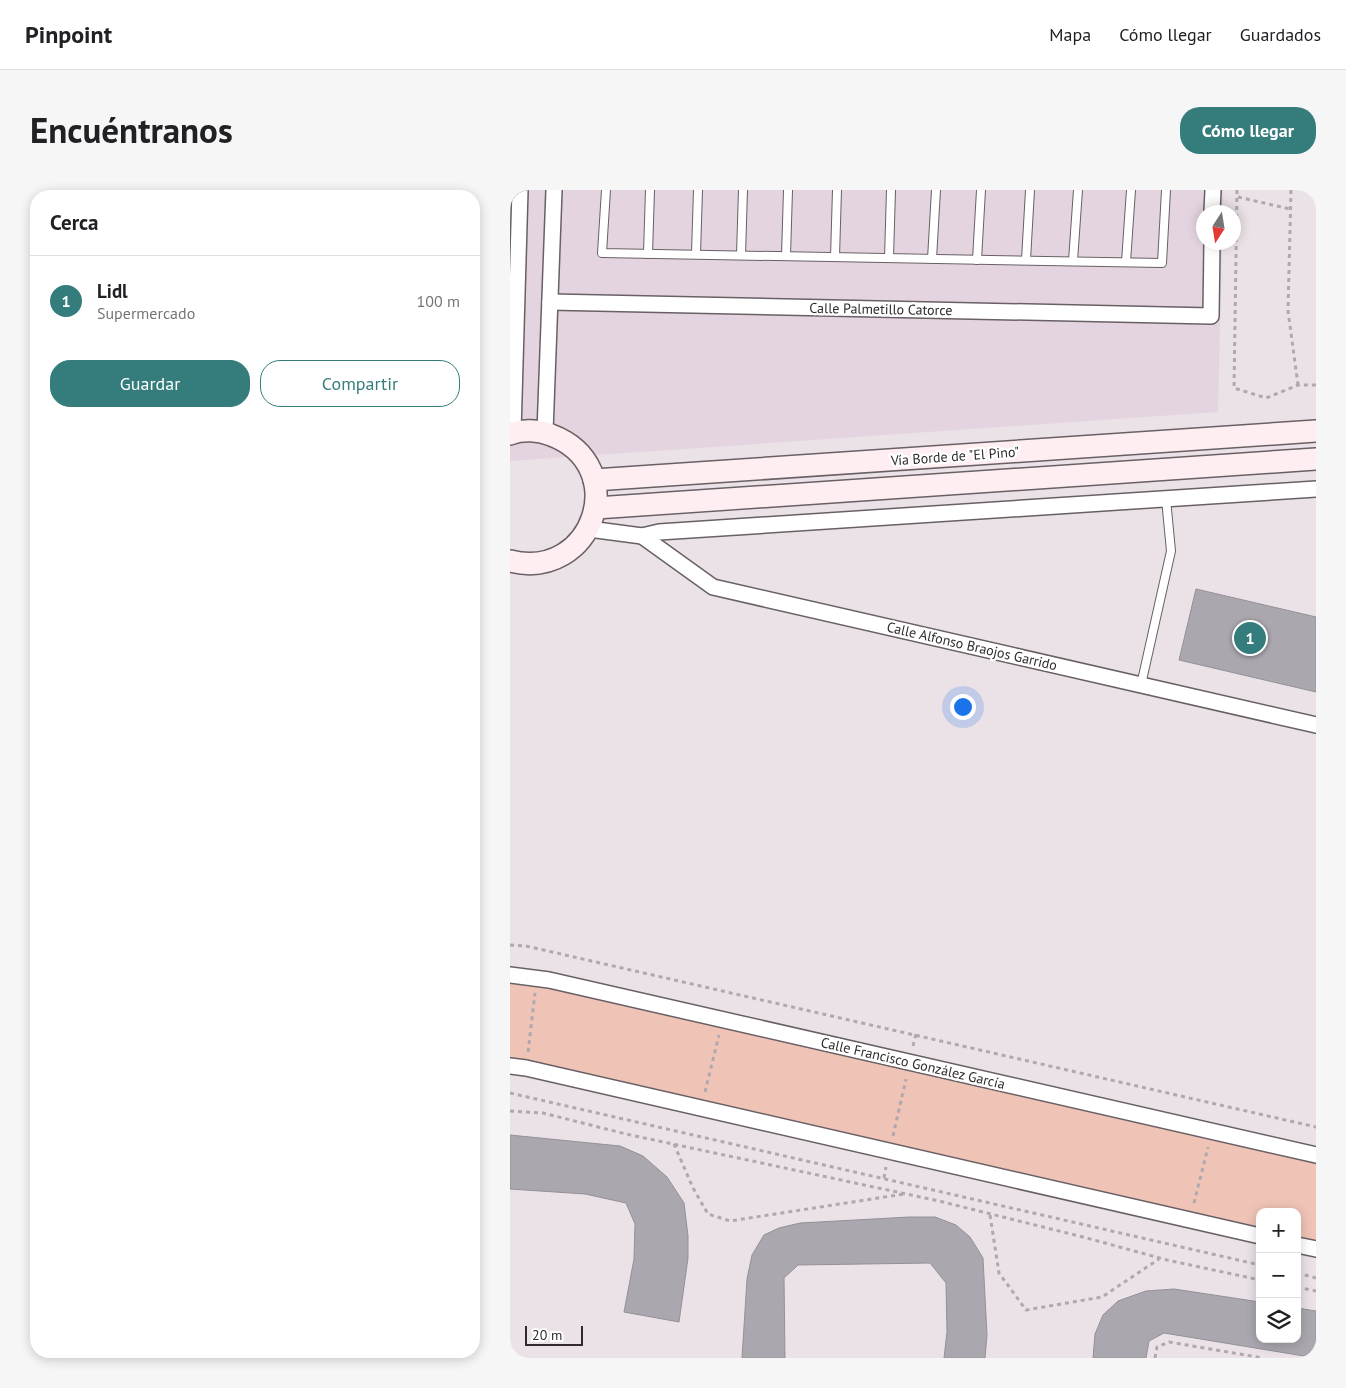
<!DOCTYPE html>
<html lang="es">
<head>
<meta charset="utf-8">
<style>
  body { margin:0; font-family:"PT Sans",sans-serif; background:#f6f6f6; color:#202124 }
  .controls { position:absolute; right:15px; bottom:15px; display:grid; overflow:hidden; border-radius:10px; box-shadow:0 2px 12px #0003 }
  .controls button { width:45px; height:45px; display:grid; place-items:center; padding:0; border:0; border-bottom:1px solid #e0e0e0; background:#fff; color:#202124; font:25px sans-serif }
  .compass { position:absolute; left:686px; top:15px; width:45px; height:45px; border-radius:50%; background:#fff; box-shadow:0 2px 12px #0003; rotate:192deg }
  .scale { position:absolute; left:15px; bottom:12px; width:58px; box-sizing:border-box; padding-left:5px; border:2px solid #2f2b2e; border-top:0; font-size:14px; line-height:18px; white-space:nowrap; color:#2f2b2e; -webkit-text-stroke:4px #fff; paint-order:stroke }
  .you { position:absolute; left:452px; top:516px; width:18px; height:18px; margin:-12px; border:4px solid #fff; border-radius:50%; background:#1a73e8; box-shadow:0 0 0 8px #1a73e833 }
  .badge { display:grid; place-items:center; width:32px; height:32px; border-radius:50%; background:#347d7c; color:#fff; font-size:16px; font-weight:700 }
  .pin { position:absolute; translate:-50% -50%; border:2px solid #fff; box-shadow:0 1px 5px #0006 }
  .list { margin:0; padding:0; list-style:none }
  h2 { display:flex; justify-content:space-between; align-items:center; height:65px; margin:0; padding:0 20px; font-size:21px }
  h2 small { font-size:16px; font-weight:400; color:#757577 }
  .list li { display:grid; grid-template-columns:32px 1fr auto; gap:15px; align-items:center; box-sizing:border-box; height:90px; padding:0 20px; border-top:1px solid #e0e0e0 }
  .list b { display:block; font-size:19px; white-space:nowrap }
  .list p { margin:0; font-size:16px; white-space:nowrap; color:#757577 }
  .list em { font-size:16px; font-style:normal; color:#757577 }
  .actions { display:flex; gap:10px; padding:15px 20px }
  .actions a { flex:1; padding:11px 0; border:1px solid #347d7c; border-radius:20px; text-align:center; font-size:18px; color:#347d7c }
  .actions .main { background:#347d7c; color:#fff }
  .icon { flex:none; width:28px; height:28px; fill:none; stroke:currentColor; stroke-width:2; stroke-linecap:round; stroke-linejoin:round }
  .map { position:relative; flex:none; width:806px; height:1168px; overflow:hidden; border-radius:20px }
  header { display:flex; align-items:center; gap:30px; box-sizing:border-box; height:70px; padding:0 25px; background:#fff; border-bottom:1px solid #e0e0e0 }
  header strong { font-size:24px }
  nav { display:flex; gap:28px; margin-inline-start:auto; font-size:18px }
  .intro { display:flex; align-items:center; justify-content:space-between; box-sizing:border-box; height:120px; padding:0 30px }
  h1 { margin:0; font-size:35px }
  .button { padding:12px 22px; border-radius:20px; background:#347d7c; color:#fff; font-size:18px; font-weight:700 }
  main { display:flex; gap:30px; padding:0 30px }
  aside { flex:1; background:#fff; border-radius:20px; box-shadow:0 2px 12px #0003 }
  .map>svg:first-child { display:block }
  .built { fill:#e4d4df }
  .green { fill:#f0c3b7 }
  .building { fill:#aba7af; stroke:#949098 }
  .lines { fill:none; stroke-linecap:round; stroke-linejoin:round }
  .service-casing { stroke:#686065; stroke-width:10 }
  .minor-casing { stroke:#686065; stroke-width:18 }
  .secondary-casing { stroke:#686065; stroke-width:24 }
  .path { stroke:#b0a8ad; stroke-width:3; stroke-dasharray:4 4; stroke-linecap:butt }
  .service { stroke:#fff; stroke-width:8 }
  .minor { stroke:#fff; stroke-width:15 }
  .secondary { stroke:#ffeef1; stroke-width:21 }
  .labels { text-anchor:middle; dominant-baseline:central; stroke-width:4.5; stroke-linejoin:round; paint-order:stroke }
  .street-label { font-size:14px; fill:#2f2b2e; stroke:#fff }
</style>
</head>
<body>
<header>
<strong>Pinpoint</strong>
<nav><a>Mapa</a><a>Cómo llegar</a><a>Guardados</a></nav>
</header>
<div class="intro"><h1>Encuéntranos</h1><a class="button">Cómo llegar</a></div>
<main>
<aside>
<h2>Cerca<small></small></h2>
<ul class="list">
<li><span class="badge">1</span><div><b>Lidl</b><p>Supermercado</p></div><em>100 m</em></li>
</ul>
<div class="actions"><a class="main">Guardar</a><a>Compartir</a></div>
</aside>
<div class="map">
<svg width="806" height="1168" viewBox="0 0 806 1168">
  <rect width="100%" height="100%" fill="#ebe2e8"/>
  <polygon class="built" points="0,0 713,0 713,22 694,22 694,52 712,53 708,222 0,271"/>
  <polygon class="green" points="0,785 806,965 806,1060 787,1056 787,1022 750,1022 750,1047 0,876"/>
  <g class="building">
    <polygon points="686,399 806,427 806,502 669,470"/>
    <polygon points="0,945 110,956 133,966 157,987 174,1013 178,1046 178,1068 169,1132 114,1122 124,1069 125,1034 116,1013 75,1004 0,999"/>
    <polygon points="400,1027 425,1027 446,1035 460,1047 473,1068 477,1145 475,1168 434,1168 437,1142 436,1093 420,1073 288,1075 274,1088 275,1168 232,1168 237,1089 242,1065 254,1045 269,1038 290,1033"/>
    <polygon points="664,1099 750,1112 750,1149 787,1149 787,1118 806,1121 806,1168 654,1143 639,1151 636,1168 583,1168 585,1144 593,1125 608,1111 636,1101"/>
  </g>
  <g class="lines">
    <g class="service-casing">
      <g id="service">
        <polyline points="96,0 92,63 652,73 656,0"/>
        <polyline points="138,64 140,0"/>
        <polyline points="186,64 188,0"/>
        <polyline points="231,65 233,0"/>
        <polyline points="276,66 278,0"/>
        <polyline points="325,67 327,0"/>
        <polyline points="379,68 381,0"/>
        <polyline points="422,69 426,0"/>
        <polyline points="467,70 471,0"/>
        <polyline points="516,70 520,0"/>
        <polyline points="563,71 568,0"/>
        <polyline points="616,72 621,0"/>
        <polyline points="631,495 661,361 656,309"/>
      </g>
    </g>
    <g class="minor-casing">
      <g id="minor">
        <polyline points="702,22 703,0"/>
        <polyline points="40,112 701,126 702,52"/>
        <polyline points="3,242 10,0"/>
        <polyline points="35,242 44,0"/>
        <polyline points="79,339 132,346 149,342 806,299"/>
        <polyline points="132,346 203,397 806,535"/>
        <polyline points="0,785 39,790 806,965"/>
        <polyline points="0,876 16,878 750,1046"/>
        <polyline points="787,1055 806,1059"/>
      </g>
    </g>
    <g class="secondary-casing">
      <g id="secondary">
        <path d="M0 244C12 239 29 240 41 245 123 276 83 392 0 371"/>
        <polyline points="84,290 806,241"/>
        <polyline points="86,318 806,269"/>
      </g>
    </g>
    <g class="path">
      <polyline points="727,0 724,198 756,208 788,195 806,195"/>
      <polyline points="781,0 778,121 788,195"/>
      <polyline points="728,7 780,19"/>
      <polyline points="0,755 16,756 806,937"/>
      <polyline points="403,856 406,844"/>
      <polyline points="18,862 25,803"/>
      <polyline points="195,902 209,845"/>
      <polyline points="0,903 750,1075"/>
      <polyline points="0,921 33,923 116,944 429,1011 573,1047 657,1070 750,1090"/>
      <polyline points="383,946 396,889"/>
      <polyline points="164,954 183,998 198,1024 220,1031 394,1004"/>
      <polyline points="374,988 376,977"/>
      <polyline points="684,1013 698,957"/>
      <polyline points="480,1025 489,1083 516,1120 592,1107 649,1069"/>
      <polyline points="787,1083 806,1088"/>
      <polyline points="787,1097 806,1101"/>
      <polyline points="645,1168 647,1157 659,1152 753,1168"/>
    </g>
    <use href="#service" class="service"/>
    <use href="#minor" class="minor"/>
    <use href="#secondary" class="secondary"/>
  </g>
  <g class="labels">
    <g class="street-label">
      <text transform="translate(371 119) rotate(1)">Calle Palmetillo Catorce</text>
      <text transform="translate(445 266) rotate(-4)">Vía Borde de "El Pino"</text>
      <text transform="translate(462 456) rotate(13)">Calle Alfonso Braojos Garrido</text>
      <text transform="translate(403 873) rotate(13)">Calle Francisco González García</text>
    </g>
  </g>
</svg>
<div class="controls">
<button>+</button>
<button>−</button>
<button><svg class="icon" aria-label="layers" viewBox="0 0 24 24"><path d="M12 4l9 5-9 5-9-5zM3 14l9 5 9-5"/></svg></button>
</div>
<svg class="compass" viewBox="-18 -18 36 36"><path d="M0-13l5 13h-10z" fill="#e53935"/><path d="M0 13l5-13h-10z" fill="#757577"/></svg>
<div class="scale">20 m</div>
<div class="you"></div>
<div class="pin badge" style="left:740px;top:448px">1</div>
</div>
</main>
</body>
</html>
